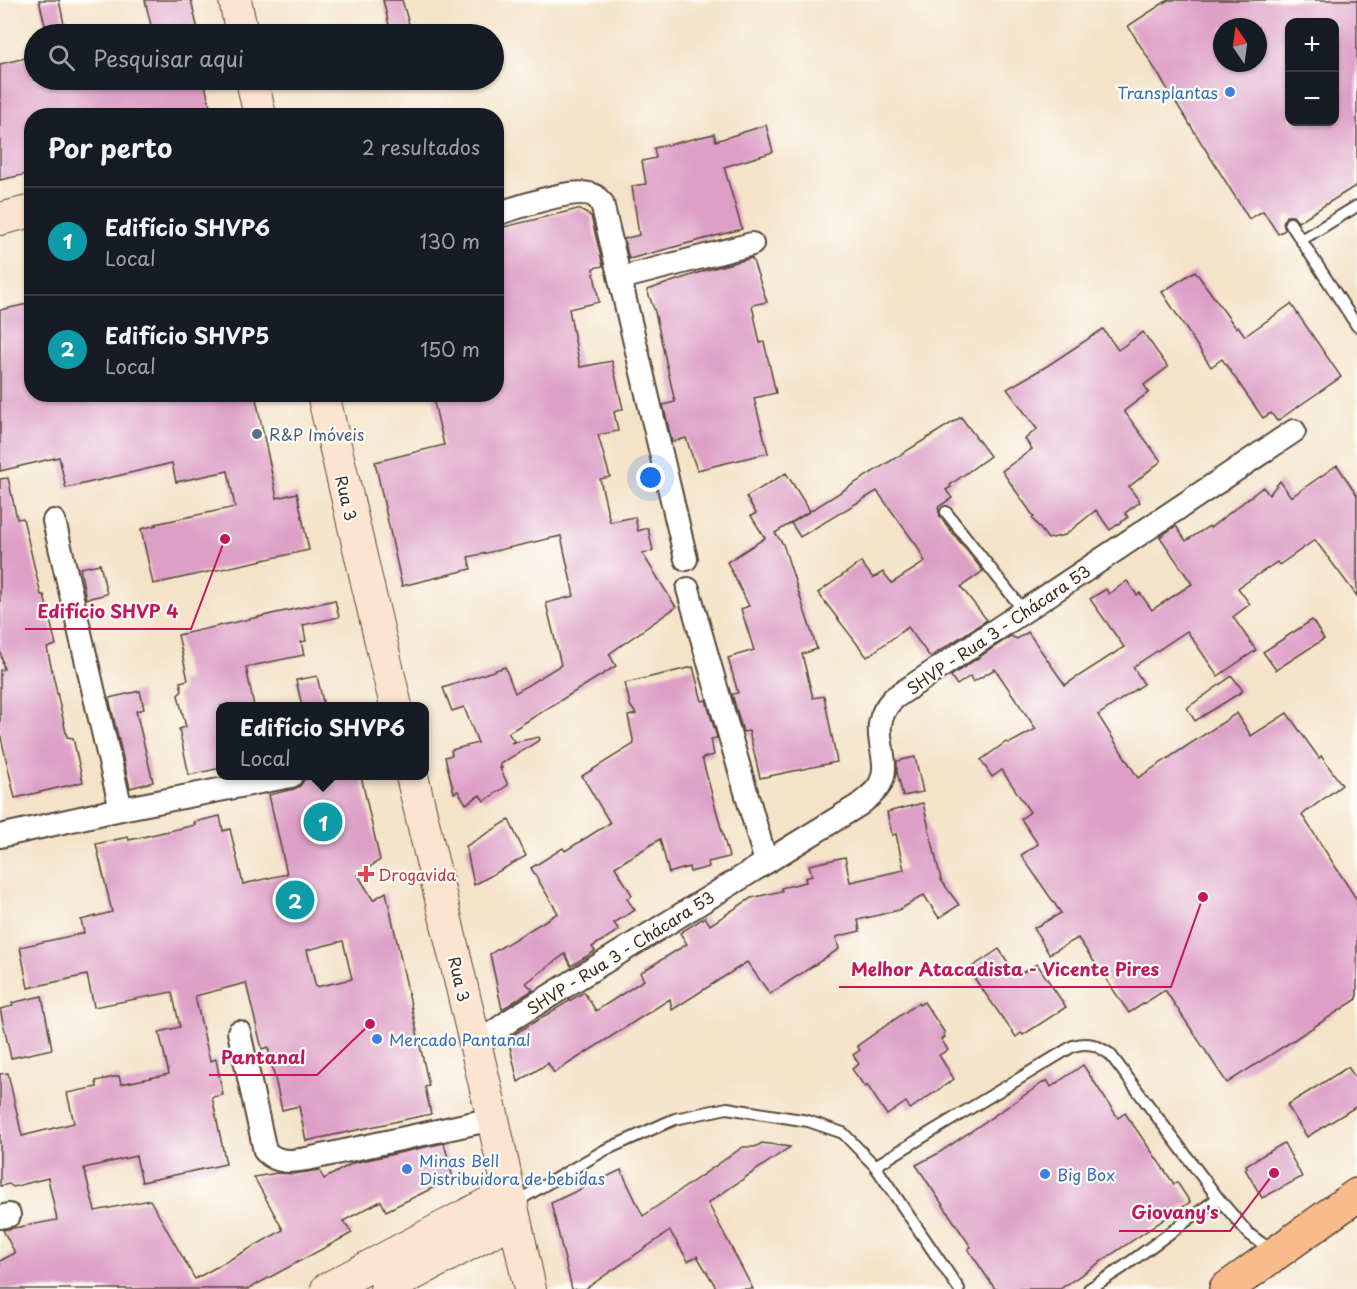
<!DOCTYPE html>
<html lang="pt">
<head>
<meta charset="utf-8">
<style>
  body { margin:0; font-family:"Playpen Sans",sans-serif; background:#20242c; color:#f1f3f6 }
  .controls { position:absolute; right:18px; top:18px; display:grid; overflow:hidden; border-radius:12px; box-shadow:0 2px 4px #0004 }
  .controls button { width:54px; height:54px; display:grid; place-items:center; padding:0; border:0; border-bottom:2px solid #363941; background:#171b24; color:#f1f3f6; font:30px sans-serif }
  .compass { position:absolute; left:1213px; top:18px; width:54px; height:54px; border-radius:50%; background:#171b24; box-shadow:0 2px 4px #0004; rotate:347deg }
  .you { position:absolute; left:651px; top:478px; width:21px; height:21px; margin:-15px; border:4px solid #fff; border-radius:50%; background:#1a73e8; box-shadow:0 0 0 9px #1a73e833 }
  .badge { display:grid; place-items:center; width:39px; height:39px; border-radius:50%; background:#1a73e8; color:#fff; font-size:20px; font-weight:700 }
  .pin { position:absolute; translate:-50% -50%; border:3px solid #fff; box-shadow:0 2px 6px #0006 }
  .popup { position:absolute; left:216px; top:702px; width:213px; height:78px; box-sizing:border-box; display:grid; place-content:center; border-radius:12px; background:#171b24; filter:drop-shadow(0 2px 4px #0005); font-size:20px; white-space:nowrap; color:#9ea1a6 }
  .popup b { font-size:22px; color:#f1f3f6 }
  .popup::after { content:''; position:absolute; left:50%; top:100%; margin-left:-12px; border:12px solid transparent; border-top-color:#171b24 }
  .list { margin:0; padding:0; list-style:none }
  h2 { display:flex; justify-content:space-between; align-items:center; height:78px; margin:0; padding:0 24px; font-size:26px }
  h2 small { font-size:20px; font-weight:400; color:#9ea1a6 }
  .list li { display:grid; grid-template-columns:39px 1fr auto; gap:18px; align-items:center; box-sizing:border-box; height:108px; padding:0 24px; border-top:2px solid #363941 }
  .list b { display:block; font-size:22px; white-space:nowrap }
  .list p { margin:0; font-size:20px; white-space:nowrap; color:#9ea1a6 }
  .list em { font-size:20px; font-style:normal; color:#9ea1a6 }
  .icon { flex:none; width:33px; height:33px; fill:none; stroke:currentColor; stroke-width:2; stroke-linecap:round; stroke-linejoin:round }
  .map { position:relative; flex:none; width:1357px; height:1289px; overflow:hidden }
  .search { position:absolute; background:#171b24; box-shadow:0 2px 4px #0004; left:24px; top:24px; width:480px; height:66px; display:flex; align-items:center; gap:15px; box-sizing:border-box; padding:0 21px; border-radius:33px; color:#9ea1a6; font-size:22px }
  .panel { position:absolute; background:#171b24; box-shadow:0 2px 4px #0004; left:24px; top:108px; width:480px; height:294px; border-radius:24px }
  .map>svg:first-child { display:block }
  .building { fill:#dd9fc6; fill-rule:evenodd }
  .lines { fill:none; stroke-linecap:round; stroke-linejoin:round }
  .lane-casing { stroke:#574638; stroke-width:14 }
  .street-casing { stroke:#574638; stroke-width:26 }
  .secondary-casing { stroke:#574638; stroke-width:34 }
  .primary-casing { stroke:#574638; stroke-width:36 }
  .lane { stroke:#fff; stroke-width:10 }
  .street { stroke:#fff; stroke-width:22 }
  .secondary { stroke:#fde4d1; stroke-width:32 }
  .primary { stroke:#fabb8c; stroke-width:33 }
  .shop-dot { fill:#3f7fe0; stroke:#fdfcf7; stroke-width:2 }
  .service-dot { fill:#5c6f8a; stroke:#fdfcf7; stroke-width:2 }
  .health-dot { fill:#e0444e; stroke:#fdfcf7; stroke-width:2 }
  .labels { text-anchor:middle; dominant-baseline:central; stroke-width:4.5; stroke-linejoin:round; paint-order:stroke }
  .shop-label { font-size:16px; fill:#366cbe; stroke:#fdfcf7; text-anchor:start }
  .service-label { font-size:16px; fill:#4e5e75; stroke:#fdfcf7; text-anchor:start }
  .street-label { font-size:16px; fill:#3b2a1e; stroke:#fdfcf7 }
  .health-label { font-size:16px; fill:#be3a42; stroke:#fdfcf7; text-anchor:start }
  .leader { fill:none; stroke:#c2185b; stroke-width:2 }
  .callout-dot { fill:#c2185b; stroke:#fdfcf7; stroke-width:2 }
  .callout-label { font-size:18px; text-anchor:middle; font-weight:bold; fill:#c2185b; stroke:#fdfcf7; stroke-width:4.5; stroke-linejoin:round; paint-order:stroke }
</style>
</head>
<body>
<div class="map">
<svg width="1357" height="1289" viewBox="0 0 1357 1289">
  <rect width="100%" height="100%" fill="#fdfcf7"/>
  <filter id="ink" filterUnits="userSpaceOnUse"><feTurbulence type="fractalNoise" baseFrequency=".0167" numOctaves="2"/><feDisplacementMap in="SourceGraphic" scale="12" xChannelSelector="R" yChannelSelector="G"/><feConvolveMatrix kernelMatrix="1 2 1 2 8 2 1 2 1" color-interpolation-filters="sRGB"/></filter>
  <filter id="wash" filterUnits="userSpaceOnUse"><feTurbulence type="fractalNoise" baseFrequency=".008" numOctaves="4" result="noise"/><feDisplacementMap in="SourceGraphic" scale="24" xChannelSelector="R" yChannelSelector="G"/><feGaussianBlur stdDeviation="1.35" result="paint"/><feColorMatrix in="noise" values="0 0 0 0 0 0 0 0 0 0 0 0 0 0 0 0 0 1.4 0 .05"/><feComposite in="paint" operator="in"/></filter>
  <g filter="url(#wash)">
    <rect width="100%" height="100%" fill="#f4e3c9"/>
    <g id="blocks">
      <g class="building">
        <polygon points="39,0 59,0 66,34 47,34"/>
        <polygon points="145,0 191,0 199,34 153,34"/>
        <polygon points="383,0 402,0 412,34 391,34"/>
        <path d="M1168 0H1357V185L1298 222 1293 216H1286L1283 223 1285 230 1278 234 1263 211 1249 219 1128 26ZM1290 22H1335V122H1290ZM1222 27H1258V63H1222Z"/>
        <polygon points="34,56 34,80 204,80 212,116 32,116 32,173 0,180 0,64"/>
        <polygon points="766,125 773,152 724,167 742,229 629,259 624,239 639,235 632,186 646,184 642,161 656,158 654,148 714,134 716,141"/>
        <polygon points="578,209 591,216 603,266 593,268 599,302 569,309 580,367 612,361 623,409 614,412 618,431 598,435 610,477 600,479 610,522 635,517 638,531 648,528 653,551 642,553 676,607 609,654 616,666 508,733 514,741 511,743 539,737 540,740 500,764 502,768 500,768 508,785 484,801 480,795 466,804 458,791 454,793 445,757 452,755 451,750 478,743 464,707 452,711 443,688 505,667 515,693 561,665 546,603 574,596 561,536 468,557 471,569 402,586 375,462 444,445 432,394 496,394 496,229"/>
        <polygon points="752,258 767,302 752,305 760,343 764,342 776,393 754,398 768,453 697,470 686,438 672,442 663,405 675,402 655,312 647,290 710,269"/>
        <polygon points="1195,271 1236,328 1238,326 1245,336 1291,304 1341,377 1277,421 1271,413 1263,418 1222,359 1211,367 1162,292"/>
        <polygon points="32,303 32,394 255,394 277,498 297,493 309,550 153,584 141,529 156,525 155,524 235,507 228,471 176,482 172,463 66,488 59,457 0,471 0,310"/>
        <polygon points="1103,329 1118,350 1143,332 1168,367 1144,385 1149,392 1124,411 1161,461 1129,487 1140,502 1125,513 1128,517 1110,530 1096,510 1065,535 1048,539 1032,518 1034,517 1002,471 1032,449 1025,439 1037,429 1007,389 1047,366"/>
        <polygon points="961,417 990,456 950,485 951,487 946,490 952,498 938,507 940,517 983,571 961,587 987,620 930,657 908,627 867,657 818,593 861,562 873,578 883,572 892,583 925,562 917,546 877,491 800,537 791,523"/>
        <polygon points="1337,465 1357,495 1357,596 1315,540 1279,565 1277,562 1238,588 1250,604 1233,617 1256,650 1218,676 1187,631 1133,667 1144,684 1098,715 1138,778 1237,713 1251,736 1287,713 1319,758 1321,756 1342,785 1302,815 1357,900 1357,999 1227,1083 1165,990 1129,1013 1078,938 1049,954 1034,928 1061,913 1021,855 1038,844 1021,819 1030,812 1002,770 992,777 981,760 1006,742 1010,743 1036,729 995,669 973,682 970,676 957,685 951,676 1011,636 1017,639 1028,632 1065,685 1124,647 1090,599 1106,589 1109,594 1127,581 1137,595 1140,593 1152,610 1192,584 1160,537 1176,526 1186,541 1209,526 1210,528 1263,487 1269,495 1280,481 1291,497"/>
        <polygon points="786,473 810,511 775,533 783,544 817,649 802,654 813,698 824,696 837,762 760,778 749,731 743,732 732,694 738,693 728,658 754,650 741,609 749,606 727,562 765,538 751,516 756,513 746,497"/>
        <polygon points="8,478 17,519 23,518 41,595 44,595 56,645 47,648 67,737 73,738 83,782 15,798 0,733 0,670 4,669 0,650 0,479"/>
        <polygon points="100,564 107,594 86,599 80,568"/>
        <polygon points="335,600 339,617 303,625 306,641 301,642 304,655 246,667 254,706 221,706 221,768 189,775 179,729 186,727 178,695 182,691 180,682 188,680 178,635"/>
        <polygon points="1312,620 1324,639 1276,670 1263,652"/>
        <polygon points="693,667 702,701 706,700 717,738 711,739 714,755 702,758 729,857 708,862 709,867 690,872 689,867 669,873 660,839 615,867 632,895 627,899 635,910 614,923 619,930 592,947 595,951 571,966 565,954 526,983 533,990 502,1009 490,954 558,913 531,868 563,848 565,851 610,823 582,776 634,744 628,716 636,714 630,705 625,683"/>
        <polygon points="317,676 324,706 302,706 296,680"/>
        <polygon points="1232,676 1243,691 1195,721 1187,708"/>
        <polygon points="140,691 144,709 136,711 153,782 130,788 109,698"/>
        <polygon points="915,757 923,792 903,796 897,772 897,761"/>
        <path d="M324 776H361L380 860 358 875 373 900 386 892 429 1086 425 1087 431 1114 306 1141 299 1106 282 1110 268 1047 262 1049 246 983 195 996 210 1061 216 1059 223 1095 212 1097 226 1164 142 1182 136 1156 84 1168 95 1211 150 1200 195 1279 283 1230 254 1177 277 1173 294 1174 319 1170 324 1179 353 1163 444 1143 453 1178 386 1211 381 1201 343 1221 352 1233 248 1289H0V1261L15 1253 3 1230 57 1220 48 1178 13 1187 9 1184 0 1186V1074L8 1073 22 1136 74 1123 67 1093 97 1087 96 1081 119 1076 121 1084 169 1074 159 1032 180 1027 172 992 94 1007 87 975 28 988 20 947 84 933 81 920 112 912 96 844 128 837 129 840 195 825 194 822 220 816 223 831 230 829 243 884 287 874 269 795 294 789 300 786 304 780ZM343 941 352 979 316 987 307 950Z"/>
        <polygon points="923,803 941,880 959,905 939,918 924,895 899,910 858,920 860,931 836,937 839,949 770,994 747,962 672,1010 670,999 554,1073 548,1063 518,1082 508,1038 584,992 596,1011 644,980 640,973 687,944 680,933 705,917 710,925 751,898 782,891 781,888 806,882 805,878 812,876 809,865 845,857 850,882 904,870 896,834 892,835 887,812"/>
        <polygon points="509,820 526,856 474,885 466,846"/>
        <polygon points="999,949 1017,976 1037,964 1066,1007 1023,1035 1021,1033 1016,1037 970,972 973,969 972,967"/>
        <polygon points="42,996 52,1049 11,1058 0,1009 13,1006 12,1003 20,1001"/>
        <polygon points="924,1002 945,1033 943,1034 945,1037 941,1039 948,1050 939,1055 954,1079 910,1109 906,1102 887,1115 867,1085 865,1087 852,1069 859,1064 853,1055 860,1050 857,1046 918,1003 919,1005"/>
        <polygon points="1083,1065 1118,1118 1125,1113 1174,1184 1177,1182 1190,1202 1060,1289 995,1289 968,1249 971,1247 916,1165 937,1154 1047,1080 1051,1087"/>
        <polygon points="1348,1067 1357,1080 1357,1106 1307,1137 1287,1105"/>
        <polygon points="762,1143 790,1147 708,1203 753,1289 717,1289 697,1256 688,1261 670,1231 585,1289 572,1289 551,1203 621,1170 643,1216 743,1147 755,1147"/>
        <polygon points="1284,1143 1302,1177 1262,1198 1245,1169 1247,1168 1246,1165"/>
      </g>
    </g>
  </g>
  <g filter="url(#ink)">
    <use href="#blocks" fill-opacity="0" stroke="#574638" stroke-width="1.5"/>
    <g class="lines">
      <g class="lane-casing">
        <g id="lane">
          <polyline points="1290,223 1357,326"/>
          <polyline points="1301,240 1357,206"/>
          <polyline points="946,512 1024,611"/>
          <path d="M875 1166 1073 1046C1089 1041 1096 1045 1110 1054L1218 1198 1122 1268 1089 1289"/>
          <polyline points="1218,1198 1249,1234 1271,1250"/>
          <polyline points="514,1203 605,1150 675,1119 727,1108 808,1121 843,1133 875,1166 959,1289"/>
        </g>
      </g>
      <g class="street-casing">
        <g id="street">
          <path d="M496 214C517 208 577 185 595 196 598 198 599 201 602 203L686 559"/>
          <polyline points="621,278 752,244"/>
          <polyline points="54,521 121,809"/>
          <polyline points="688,589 766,862"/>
          <polyline points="0,836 121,809 291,776"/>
          <path d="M239 1032 265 1151C279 1165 294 1161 312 1158L493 1119"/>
          <path d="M476 1045 512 1019 859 805C866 799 874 794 879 786 896 757 862 730 894 698L1294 431"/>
          <polyline points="0,1217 9,1215"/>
        </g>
      </g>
      <g class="secondary-casing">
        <g id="secondary">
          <polyline points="235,0 242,34"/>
          <polyline points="252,80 260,116"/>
          <polyline points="0,219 32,211"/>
          <polyline points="323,394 396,706"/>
          <polyline points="412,776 493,1119 530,1289"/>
          <polyline points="327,1289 493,1201 512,1204 506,1224 386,1289"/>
        </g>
      </g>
      <g class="primary-casing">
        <polyline id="primary" points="1226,1289 1357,1195"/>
      </g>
      <use href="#lane" class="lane"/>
      <use href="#street" class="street"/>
      <use href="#secondary" class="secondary"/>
      <use href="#primary" class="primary"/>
    </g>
  </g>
  <g class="shop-dot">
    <circle cx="1230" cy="92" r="6"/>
    <circle cx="377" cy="1039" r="6"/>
    <circle cx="407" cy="1169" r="6"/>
    <circle cx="1045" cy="1174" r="6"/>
  </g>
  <circle class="service-dot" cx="257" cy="434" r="6"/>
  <path class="health-dot" d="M363 865h6v6h6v6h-6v6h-6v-6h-6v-6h6z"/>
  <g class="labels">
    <g class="shop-label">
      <text x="1218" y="92" text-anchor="end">Transplantas</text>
      <text x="389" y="1039">Mercado Pantanal</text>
      <text x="419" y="1160">Minas Bell<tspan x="419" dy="18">Distribuidora de bebidas</tspan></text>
      <text x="1057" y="1174">Big Box</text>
    </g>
    <g class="service-label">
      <text x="269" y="434">R&amp;P Imóveis</text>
    </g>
    <g class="street-label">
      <text transform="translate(347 498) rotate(77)">Rua 3</text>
      <text transform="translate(998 629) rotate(-34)">SHVP - Rua 3 - Chácara 53</text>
      <text transform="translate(620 952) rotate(-32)">SHVP - Rua 3 - Chácara 53</text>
      <text transform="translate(460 979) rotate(77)">Rua 3</text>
    </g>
    <g class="health-label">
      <text x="378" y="874">Drogavida</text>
    </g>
  </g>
  <path class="leader" d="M225 539L191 629H25M1203 897L1171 987H839M370 1024L317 1075H209M1274 1173L1230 1231H1119"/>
  <g class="callout-dot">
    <circle cx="225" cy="539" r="6"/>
    <circle cx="1203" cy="897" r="6"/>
    <circle cx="370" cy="1024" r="6"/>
    <circle cx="1274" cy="1173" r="6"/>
  </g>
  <g class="callout-label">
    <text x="108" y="618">Edifício SHVP 4</text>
    <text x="1005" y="976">Melhor Atacadista - Vicente Pires</text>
    <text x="263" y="1064">Pantanal</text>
    <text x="1175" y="1219">Giovany's</text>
  </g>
</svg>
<div class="controls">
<button>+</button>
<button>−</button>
</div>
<svg class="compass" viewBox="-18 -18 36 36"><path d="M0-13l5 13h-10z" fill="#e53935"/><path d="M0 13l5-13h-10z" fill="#9ea1a6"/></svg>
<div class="you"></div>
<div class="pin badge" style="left:323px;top:822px;background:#0f9aa8">1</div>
<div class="popup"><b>Edifício SHVP6</b>Local</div>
<div class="pin badge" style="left:295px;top:900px;background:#0f9aa8">2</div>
<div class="search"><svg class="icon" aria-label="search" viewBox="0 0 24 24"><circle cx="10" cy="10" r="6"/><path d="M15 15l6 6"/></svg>Pesquisar aqui</div>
<section class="panel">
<h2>Por perto<small>2 resultados</small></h2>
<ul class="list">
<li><span class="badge" style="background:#0f9aa8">1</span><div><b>Edifício SHVP6</b><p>Local</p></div><em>130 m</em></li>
<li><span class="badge" style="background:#0f9aa8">2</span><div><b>Edifício SHVP5</b><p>Local</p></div><em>150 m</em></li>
</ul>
</section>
</div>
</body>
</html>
